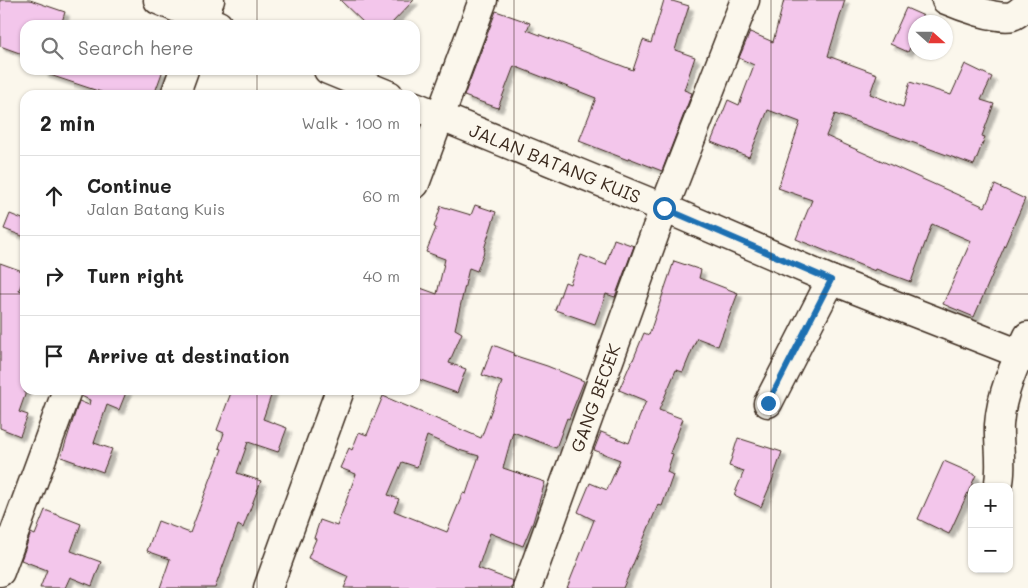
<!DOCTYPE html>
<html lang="en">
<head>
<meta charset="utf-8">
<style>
  body { margin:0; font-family:Mali,sans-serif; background:#f2f2f2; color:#222 }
  .controls { position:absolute; right:15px; bottom:15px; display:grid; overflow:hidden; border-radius:10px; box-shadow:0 1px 4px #0004 }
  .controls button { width:45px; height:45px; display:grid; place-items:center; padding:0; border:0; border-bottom:1px solid #e0e0e0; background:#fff; color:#222; font:25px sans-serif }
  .compass { position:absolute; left:908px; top:15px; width:45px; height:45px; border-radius:50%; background:#fff; box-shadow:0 1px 4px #0004; rotate:111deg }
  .stop { position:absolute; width:15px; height:15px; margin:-11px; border:4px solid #1f6fb2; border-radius:50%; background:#fff }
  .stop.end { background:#1f6fb2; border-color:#fff; box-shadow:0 1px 5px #0008 }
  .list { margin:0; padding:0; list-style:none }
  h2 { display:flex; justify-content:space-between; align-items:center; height:65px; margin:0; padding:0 20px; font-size:21px }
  h2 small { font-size:16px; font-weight:400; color:#767676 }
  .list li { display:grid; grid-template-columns:32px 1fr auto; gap:15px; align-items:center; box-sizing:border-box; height:80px; padding:0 20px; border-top:1px solid #e0e0e0 }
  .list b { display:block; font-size:19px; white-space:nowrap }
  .list p { margin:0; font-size:16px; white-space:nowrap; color:#767676 }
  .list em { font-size:16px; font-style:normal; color:#767676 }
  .icon { flex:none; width:28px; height:28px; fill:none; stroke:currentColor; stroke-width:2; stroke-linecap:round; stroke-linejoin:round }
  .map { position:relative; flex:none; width:1028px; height:588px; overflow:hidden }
  .search { position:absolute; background:#fff; box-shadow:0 1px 4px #0004; left:20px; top:20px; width:400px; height:55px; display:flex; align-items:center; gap:12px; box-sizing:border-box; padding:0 18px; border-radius:15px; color:#767676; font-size:19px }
  .panel { position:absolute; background:#fff; box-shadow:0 1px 4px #0004; left:20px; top:90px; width:400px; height:305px; border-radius:15px }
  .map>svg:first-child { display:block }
  .building { fill:#f3c6eb; stroke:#3b2a1e; fill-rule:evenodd; filter:url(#shadow) }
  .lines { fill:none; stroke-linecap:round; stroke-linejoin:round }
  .minor-casing { stroke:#3b2a1e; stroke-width:31 }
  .major-casing { stroke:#3b2a1e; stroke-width:31 }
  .minor { stroke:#fbf7ec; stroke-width:28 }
  .major { stroke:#fbf7ec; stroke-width:28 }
  .route { stroke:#1f6fb2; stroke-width:6 }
  .grid { fill:none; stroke:#3b2a1e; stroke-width:1; stroke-opacity:0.55 }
  .labels { text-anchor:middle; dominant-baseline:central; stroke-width:4.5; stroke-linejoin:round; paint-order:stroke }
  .street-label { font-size:18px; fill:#3b2a1e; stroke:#fbf7ec }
</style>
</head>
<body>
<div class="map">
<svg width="1028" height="588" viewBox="0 0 1028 588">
  <defs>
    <filter id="shadow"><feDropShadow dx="4.5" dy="4.5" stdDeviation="1" flood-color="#0004"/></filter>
  </defs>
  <rect width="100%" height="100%" fill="#fbf7ec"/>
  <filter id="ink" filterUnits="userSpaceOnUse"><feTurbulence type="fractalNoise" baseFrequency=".02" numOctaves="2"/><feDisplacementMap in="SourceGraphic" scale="10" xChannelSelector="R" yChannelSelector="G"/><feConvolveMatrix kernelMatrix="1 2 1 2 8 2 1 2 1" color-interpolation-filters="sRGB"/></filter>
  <g filter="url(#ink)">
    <g class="building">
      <polygon points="0,0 30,0 65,12 61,25 25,25 25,55 0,46"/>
      <polygon points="340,0 414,0 390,25 366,25"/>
      <polygon points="664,0 669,0 689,6 675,50 695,57 684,90 692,93 662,171 629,158 628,160 579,141 596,98 514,66 498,108 464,96 496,11 530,23 527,30 633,70 643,40 651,43"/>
      <polygon points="784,0 845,0 828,56 877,74 870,94 903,107 910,82 951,95 965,64 992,77 981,100 994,104 982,136 985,137 974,165 835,114 826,136 985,207 995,185 1025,199 974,317 943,304 971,241 932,224 911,282 876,269 875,271 796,239 812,200 778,188 800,122 768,110 749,157 711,142 728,100 739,105 754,65 739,58 750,32 773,42"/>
      <polygon points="906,8 924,16 921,22 916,22 916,35 908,52 890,44"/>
      <polygon points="44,70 163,70 154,95 110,95 44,73"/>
      <polygon points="475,205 496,212 484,249 485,249 477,271 469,268 455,329 462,333 449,363 466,369 457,393 415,378 415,286 437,294 445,259 426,252 436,228 434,227 441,206 471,215"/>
      <polygon points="10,214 25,220 25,237 4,229"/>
      <polygon points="614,239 634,246 615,297 606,294 595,324 555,310 565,282 570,284 581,255 606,265"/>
      <polygon points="674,261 701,270 699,278 738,293 718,346 697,338 683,372 676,370 659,410 683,419 670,453 673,454 667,472 673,475 662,506 658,505 623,588 567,588 594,520 578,512 590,483 607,490 620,460 594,450 601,432 629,443 646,401 619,390 632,360 633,360 644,333 649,335"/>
      <polygon points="0,263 25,272 25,275 19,290 25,292 25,395 19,412 28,415 20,436 0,428"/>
      <path d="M493 345 514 353 513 355 547 366 584 381 569 419 567 418 556 448 513 432 503 468 545 482 533 522 523 546 490 533 478 568 513 581 512 588H344L349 577 308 558 316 539 314 538 320 520 337 526 356 474 340 468 349 448 352 450 359 432 367 435 383 396 481 438 502 382 482 375ZM427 436 459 450 479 456 466 494 463 493 447 532 394 511 399 499 388 495 402 462 417 467Z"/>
      <polygon points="82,390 127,390 119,410 107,405 94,443 112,449 103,472 61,457 79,401 89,405 90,400 81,396"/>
      <polygon points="232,390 273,390 263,419 287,428 278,452 248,442 237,473 261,481 243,528 238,525 215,588 160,588 170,559 147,551 158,521 190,533 222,449 219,448 224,433 217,430"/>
      <polygon points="738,438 782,452 772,481 761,507 734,495 744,471 729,466"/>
      <polygon points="944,461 976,475 949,534 918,519"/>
      <polygon points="45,510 81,524 71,551 101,562 92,586 70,577 65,588 40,588 47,570 21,560 31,533 35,535"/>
    </g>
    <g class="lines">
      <g class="minor-casing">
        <g id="minor">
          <path d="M946 0C960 6 998 20 1012 16 1018 14 1024 8 1028 4"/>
          <polyline points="200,25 210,0"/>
          <polyline points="175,95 184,70"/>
          <polyline points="415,184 483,0"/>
          <polyline points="768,403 831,280"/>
          <path d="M998 487C1003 468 998 444 999 425 1001 394 1015 363 1028 336"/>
          <polyline points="0,572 67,390"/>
          <polyline points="268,588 340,390"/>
          <polyline points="527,588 664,208 745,0"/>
        </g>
      </g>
      <g class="major-casing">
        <g id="major">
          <polyline points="158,0 218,25"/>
          <polyline points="328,70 389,95"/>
          <polyline points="415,106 664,208 831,280 1028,357"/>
        </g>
      </g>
      <use href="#minor" class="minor"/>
      <use href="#major" class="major"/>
    </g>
  </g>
  <g class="lines" filter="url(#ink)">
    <polyline class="route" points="664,208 831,280 768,403"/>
  </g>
  <path class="grid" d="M257 0V25M514 0V588M771 0V588M257 70V95M0 294H25M415 294H1028M257 390V588"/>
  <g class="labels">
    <g class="street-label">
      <text transform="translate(555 163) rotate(22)">JALAN BATANG KUIS</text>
      <text transform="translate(595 398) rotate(-70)">GANG BECEK</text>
    </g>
  </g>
</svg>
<div class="controls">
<button>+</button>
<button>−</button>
</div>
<svg class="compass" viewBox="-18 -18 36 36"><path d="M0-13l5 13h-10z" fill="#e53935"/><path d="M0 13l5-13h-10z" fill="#767676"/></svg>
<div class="stop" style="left:664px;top:208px"></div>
<div class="stop end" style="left:768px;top:403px"></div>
<div class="search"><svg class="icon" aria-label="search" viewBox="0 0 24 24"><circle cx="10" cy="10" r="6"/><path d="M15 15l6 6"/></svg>Search here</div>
<section class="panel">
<h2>2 min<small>Walk · 100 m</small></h2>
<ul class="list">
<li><svg class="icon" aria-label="ahead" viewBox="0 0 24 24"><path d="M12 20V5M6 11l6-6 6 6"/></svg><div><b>Continue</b><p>Jalan Batang Kuis</p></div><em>60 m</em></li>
<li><svg class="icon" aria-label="right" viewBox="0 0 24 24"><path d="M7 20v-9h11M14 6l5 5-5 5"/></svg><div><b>Turn right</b></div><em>40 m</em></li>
<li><svg class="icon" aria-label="arrive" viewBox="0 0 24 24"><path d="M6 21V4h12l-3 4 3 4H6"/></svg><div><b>Arrive at destination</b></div></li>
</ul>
</section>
</div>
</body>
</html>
